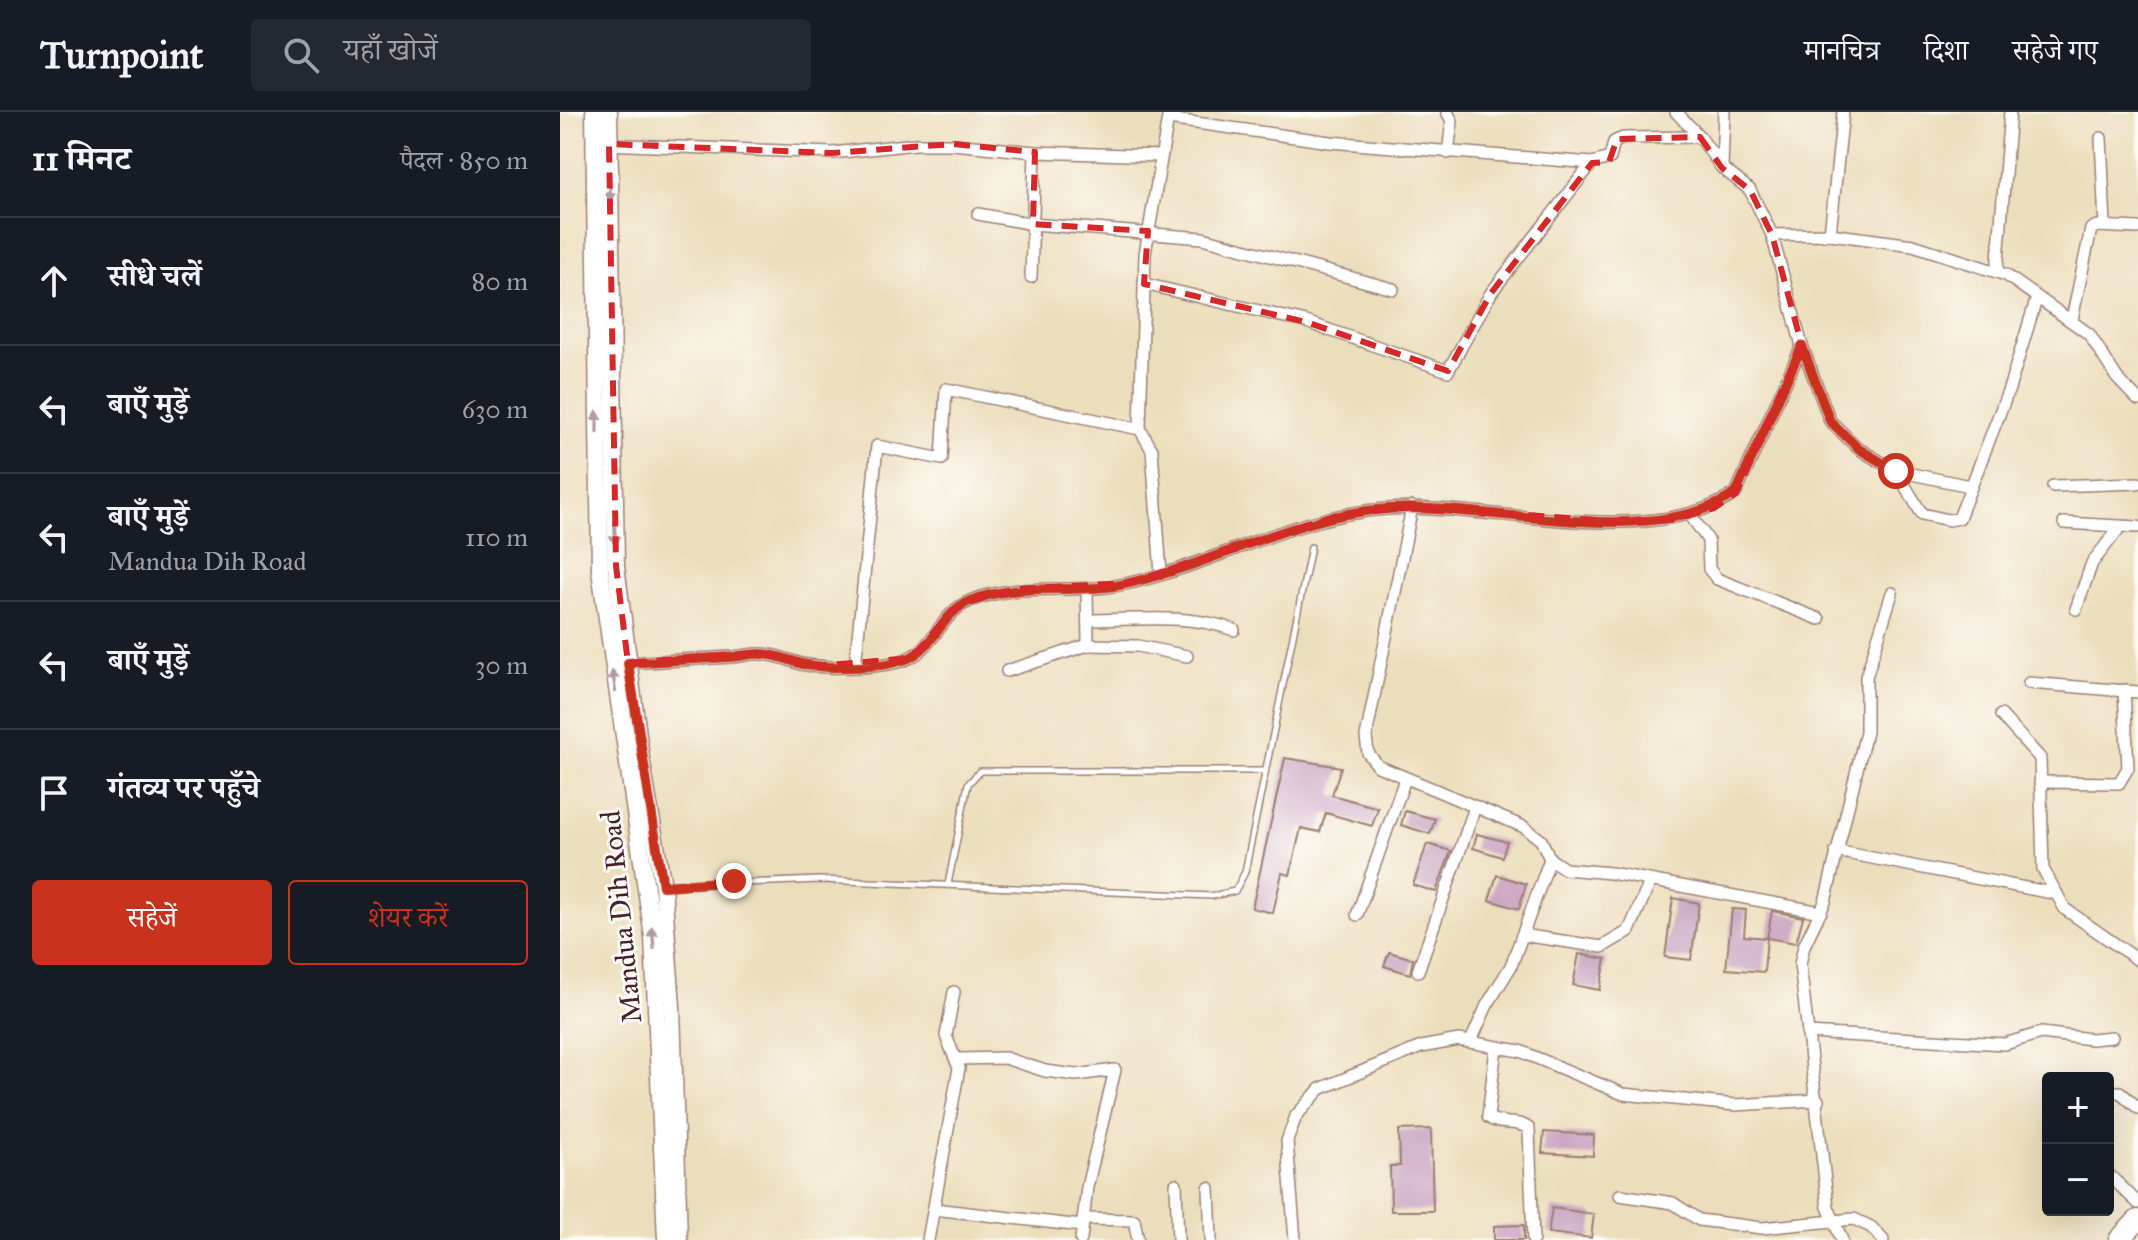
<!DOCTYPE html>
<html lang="hi">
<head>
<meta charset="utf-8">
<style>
  body { margin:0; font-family:"IM FELL Great Primer","Noto Serif Devanagari",serif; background:#242831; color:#f1f3f6 }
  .controls { position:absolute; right:24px; bottom:24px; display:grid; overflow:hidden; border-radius:8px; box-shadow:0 8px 32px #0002 }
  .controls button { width:72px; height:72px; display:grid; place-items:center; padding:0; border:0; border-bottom:2px solid #363941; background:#171b24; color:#f1f3f6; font:40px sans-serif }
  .stop { position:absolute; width:24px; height:24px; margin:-18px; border:6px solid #c8321e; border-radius:50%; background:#fff }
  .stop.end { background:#c8321e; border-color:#fff; box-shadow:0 2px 8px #0008 }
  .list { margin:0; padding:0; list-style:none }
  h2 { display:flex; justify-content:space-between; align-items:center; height:104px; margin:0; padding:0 32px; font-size:34px }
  h2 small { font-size:26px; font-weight:400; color:#9ea1a6 }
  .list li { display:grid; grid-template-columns:52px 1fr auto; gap:24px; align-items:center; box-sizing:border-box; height:128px; padding:0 32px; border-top:2px solid #363941 }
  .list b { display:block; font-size:30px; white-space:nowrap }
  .list p { margin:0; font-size:26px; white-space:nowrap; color:#9ea1a6 }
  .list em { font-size:26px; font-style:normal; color:#9ea1a6 }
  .actions { display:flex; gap:16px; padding:24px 32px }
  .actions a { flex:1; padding:18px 0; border:2px solid #c8321e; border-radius:8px; text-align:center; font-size:28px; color:#c8321e }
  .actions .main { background:#c8321e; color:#fff }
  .icon { flex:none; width:44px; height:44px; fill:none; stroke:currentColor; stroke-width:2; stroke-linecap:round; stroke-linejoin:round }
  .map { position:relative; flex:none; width:1578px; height:1128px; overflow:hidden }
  header { display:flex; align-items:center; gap:48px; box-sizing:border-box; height:112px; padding:0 40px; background:#171b24; border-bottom:2px solid #363941 }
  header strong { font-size:38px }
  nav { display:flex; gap:44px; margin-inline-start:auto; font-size:28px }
  .search { width:560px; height:72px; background:#242831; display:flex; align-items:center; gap:20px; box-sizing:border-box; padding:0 28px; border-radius:8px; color:#9ea1a6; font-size:30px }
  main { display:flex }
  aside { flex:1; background:#171b24 }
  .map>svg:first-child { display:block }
  .building { fill:#c8a0bf }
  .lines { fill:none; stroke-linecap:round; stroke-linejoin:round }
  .lane-casing { stroke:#9b7e74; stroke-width:8 }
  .street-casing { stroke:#9b7e74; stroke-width:14 }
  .primary-casing { stroke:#9b7e74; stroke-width:19 }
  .highway-casing { stroke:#9b7e74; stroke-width:23 }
  .lane { stroke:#fff; stroke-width:5 }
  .street { stroke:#fff; stroke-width:11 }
  .primary { stroke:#fff; stroke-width:16 }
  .highway { stroke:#fff; stroke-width:20 }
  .oneway { fill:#ae9aa0 }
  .route { stroke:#c8321e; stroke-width:10 }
  .marked { fill:none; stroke:#d62828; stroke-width:6; stroke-dasharray:16 10; stroke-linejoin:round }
  .labels { text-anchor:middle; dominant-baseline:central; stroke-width:6; stroke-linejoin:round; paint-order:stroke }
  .street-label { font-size:28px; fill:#4a1f2b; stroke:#fdfcf7 }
</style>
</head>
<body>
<header>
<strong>Turnpoint</strong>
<div class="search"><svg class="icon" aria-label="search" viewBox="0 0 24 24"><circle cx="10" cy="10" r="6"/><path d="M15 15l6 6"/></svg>यहाँ खोजें</div>
<nav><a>मानचित्र</a><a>दिशा</a><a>सहेजे गए</a></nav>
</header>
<main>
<aside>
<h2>11 मिनट<small>पैदल · 850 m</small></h2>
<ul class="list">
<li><svg class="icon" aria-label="ahead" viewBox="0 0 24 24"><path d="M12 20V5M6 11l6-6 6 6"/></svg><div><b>सीधे चलें</b></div><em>80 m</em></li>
<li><svg class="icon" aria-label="left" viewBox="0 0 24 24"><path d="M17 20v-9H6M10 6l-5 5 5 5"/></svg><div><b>बाएँ मुड़ें</b></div><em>630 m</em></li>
<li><svg class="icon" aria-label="left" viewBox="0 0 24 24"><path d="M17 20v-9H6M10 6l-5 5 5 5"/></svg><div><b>बाएँ मुड़ें</b><p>Mandua Dih Road</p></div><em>110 m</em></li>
<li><svg class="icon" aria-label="left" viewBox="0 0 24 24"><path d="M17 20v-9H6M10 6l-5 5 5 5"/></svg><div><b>बाएँ मुड़ें</b></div><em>30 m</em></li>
<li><svg class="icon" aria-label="arrive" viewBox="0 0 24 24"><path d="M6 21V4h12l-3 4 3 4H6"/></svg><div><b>गंतव्य पर पहुँचे</b></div></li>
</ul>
<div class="actions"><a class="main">सहेजें</a><a>शेयर करें</a></div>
</aside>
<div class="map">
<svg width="1578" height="1128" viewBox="0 0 1578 1128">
  <rect width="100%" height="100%" fill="#fdfcf7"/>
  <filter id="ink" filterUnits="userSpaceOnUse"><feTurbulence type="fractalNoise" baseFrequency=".0125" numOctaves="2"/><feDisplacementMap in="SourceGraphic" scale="16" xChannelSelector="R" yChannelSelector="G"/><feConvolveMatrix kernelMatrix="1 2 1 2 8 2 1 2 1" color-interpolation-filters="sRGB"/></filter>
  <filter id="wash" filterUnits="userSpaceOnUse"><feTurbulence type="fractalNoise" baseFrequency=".006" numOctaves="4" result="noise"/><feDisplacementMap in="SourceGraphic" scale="32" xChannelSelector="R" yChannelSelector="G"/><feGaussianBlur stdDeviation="1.8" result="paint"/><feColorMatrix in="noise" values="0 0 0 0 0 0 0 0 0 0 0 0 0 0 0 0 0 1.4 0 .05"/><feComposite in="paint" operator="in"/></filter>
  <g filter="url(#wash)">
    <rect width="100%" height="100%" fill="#ecdebc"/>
    <g id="blocks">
      <g class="building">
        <polygon points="725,646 781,655 772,683 818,696 812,714 766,701 760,720 741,716 730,763 722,761 713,801 692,796"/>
        <polygon points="845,699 875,707 870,722 841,713"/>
        <polygon points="917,722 947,730 942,745 913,736"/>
        <polygon points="867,732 891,739 876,780 853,773"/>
        <polygon points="937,763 966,772 959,797 929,788"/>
        <polygon points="1113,786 1139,791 1131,848 1105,845"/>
        <polygon points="1172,797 1186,798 1184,824 1207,826 1204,860 1166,857"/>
        <polygon points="1212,799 1243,805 1236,831 1207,826"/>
        <polygon points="829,840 853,847 850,862 824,854"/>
        <polygon points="1019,842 1046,847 1040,878 1013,873"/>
        <polygon points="871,1017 873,1099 831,1099 830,1054 840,1054 839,1018"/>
        <polygon points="984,1020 1034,1023 1033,1044 982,1041"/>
        <polygon points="992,1096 1034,1102 1031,1126 988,1121"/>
        <polygon points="964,1113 964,1128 934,1128 934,1114"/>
      </g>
    </g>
  </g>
  <g filter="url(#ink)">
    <use href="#blocks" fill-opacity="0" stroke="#9b7e74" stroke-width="2"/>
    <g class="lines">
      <g class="lane-casing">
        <g id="lane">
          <polyline points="388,772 408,672 420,659 705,659"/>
          <polyline points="107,774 260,768 652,784 675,779 685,760 751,435"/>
        </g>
      </g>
      <g class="street-casing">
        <g id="street">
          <polyline points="887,0 892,9 888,41"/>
          <polyline points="1116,0 1140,25 1162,56 1190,78 1212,123 1242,234 1270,309 1299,337 1336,359 1362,402 1389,408 1399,406 1449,277 1477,185"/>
          <polyline points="608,7 770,30 1032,51 1050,46 1054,30 1063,26 1140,25"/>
          <polyline points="1541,26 1545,114"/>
          <polyline points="45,32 272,41 356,32 393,32 475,40 599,44"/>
          <polyline points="1162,55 1164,0"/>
          <polyline points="418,102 473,112 643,126 833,177"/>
          <polyline points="1270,122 1283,0"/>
          <polyline points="1212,123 1270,122 1353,133 1446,163 1529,222 1557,266 1578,288"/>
          <polyline points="1437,160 1450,0"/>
          <polyline points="471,165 475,40"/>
          <polyline points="584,172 746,210 888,259 931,181 1032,51"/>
          <polyline points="1512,207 1531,117 1537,114 1578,116"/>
          <polyline points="580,317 592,338 601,462"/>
          <polyline points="1337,359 1410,374"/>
          <polyline points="1493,374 1578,371"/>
          <polyline points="852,395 806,625 808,641 818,654 964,715 981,728 990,747 1005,757 1051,761 1261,800"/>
          <polyline points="1131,404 1148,428 1149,457 1157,467 1259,507"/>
          <polyline points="1504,411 1578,415"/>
          <polyline points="1516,497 1532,451 1560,415"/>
          <path d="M529 508C577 508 628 501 674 518"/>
          <polyline points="528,533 578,534 627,544"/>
          <path d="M68 551C102 549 136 547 171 545 181 545 191 541 201 542 215 542 228 548 241 552 268 557 324 557 349 546 375 534 382 500 410 489 460 469 514 483 565 472 654 453 735 403 826 397 928 390 1091 440 1176 381L1242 234"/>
          <polyline points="295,555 317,334 382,347 386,277 580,317 585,142 609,0"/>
          <polyline points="447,559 528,533 527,478"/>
          <polyline points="1469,571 1578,580"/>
          <polyline points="1441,603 1480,646 1483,757 1505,797 1578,848"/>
          <polyline points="1480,670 1559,671 1568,656 1564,578"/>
          <polyline points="1276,739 1497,782"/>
          <polyline points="797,803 845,667"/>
          <polyline points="962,823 1042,835 1069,819 1090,770"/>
          <polyline points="858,859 915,695"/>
          <polyline points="1247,921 1445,932 1481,921 1531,927 1552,925"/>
          <polyline points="911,929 927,893 951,854 990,747"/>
          <path d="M936 935 928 1005C940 1015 959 1007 969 1017L973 1128"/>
          <polyline points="398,947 445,946 485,959 516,963 555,958 527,1075 521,1128"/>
          <polyline points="1548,980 1560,980 1578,996"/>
          <polyline points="1548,1062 1578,1091"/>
          <polyline points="616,1072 618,1128"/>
          <polyline points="649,1076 651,1128"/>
          <polyline points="1060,1083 1113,1091 1139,1108 1202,1116 1294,1107 1311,1115 1323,1128"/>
          <polyline points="374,1097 522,1114"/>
          <polyline points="523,1107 574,1108 578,1128"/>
          <polyline points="368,1128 399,956 386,924 394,880"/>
          <polyline points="735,1128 727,1029 736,1004 760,977 861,935 899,928 960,939 1063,982 1175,993 1258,988"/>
          <polyline points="1282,1128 1268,1095 1240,852 1244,834 1265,790 1306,620 1306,565 1332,481"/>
        </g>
      </g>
      <g class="primary-casing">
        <g id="primary">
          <polyline points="34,0 40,458 93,825 106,1128"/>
          <polyline points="49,0 56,454 81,646 103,774 112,894 119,1128"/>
        </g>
      </g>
      <g class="highway-casing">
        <polyline id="highway" points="1559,1128 1578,1108"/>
      </g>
      <use href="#lane" class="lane"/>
      <use href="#street" class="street"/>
      <use href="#primary" class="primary"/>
      <use href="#highway" class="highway"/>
    </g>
    <defs><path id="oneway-solid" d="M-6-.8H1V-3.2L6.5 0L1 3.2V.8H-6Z" transform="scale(2)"/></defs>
    <g class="oneway">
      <use href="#oneway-solid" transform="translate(50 78) rotate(89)"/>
      <use href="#oneway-solid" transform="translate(37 310) rotate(-90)"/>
      <use href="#oneway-solid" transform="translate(55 422) rotate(88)"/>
      <use href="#oneway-solid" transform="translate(54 569) rotate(-98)"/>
      <use href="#oneway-solid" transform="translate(93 826) rotate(-96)"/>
    </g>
  </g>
  <g class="lines" filter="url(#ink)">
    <path class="route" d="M174 769 103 774 68 551C102 549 136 547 171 545 181 545 191 541 201 542 215 542 228 548 242 552 268 557 324 557 349 546 375 534 382 500 410 489 460 469 514 483 565 472 654 453 734 403 826 397 928 390 1091 440 1176 381L1242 234 1270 309 1299 337 1336 359"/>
  </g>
  <path class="marked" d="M1140 25 1162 56 1190 78 1212 123 1242 234 1176 381 1154 396 1111 408 1050 409 852 395 784 402 568 471 455 477 411 489 392 498 358 539 341 547 257 554 198 541 68 551 56 454 49 32 272 41 393 32 475 40 473 112 588 119 584 172 746 210 888 259 931 181 1032 51 1049 50 1057 27Z"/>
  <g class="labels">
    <g class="street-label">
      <text transform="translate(61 805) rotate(-96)">Mandua Dih Road</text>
    </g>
  </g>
</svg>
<div class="controls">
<button>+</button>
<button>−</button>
</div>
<div class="stop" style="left:1336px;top:359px"></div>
<div class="stop end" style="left:174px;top:769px"></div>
</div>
</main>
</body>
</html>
